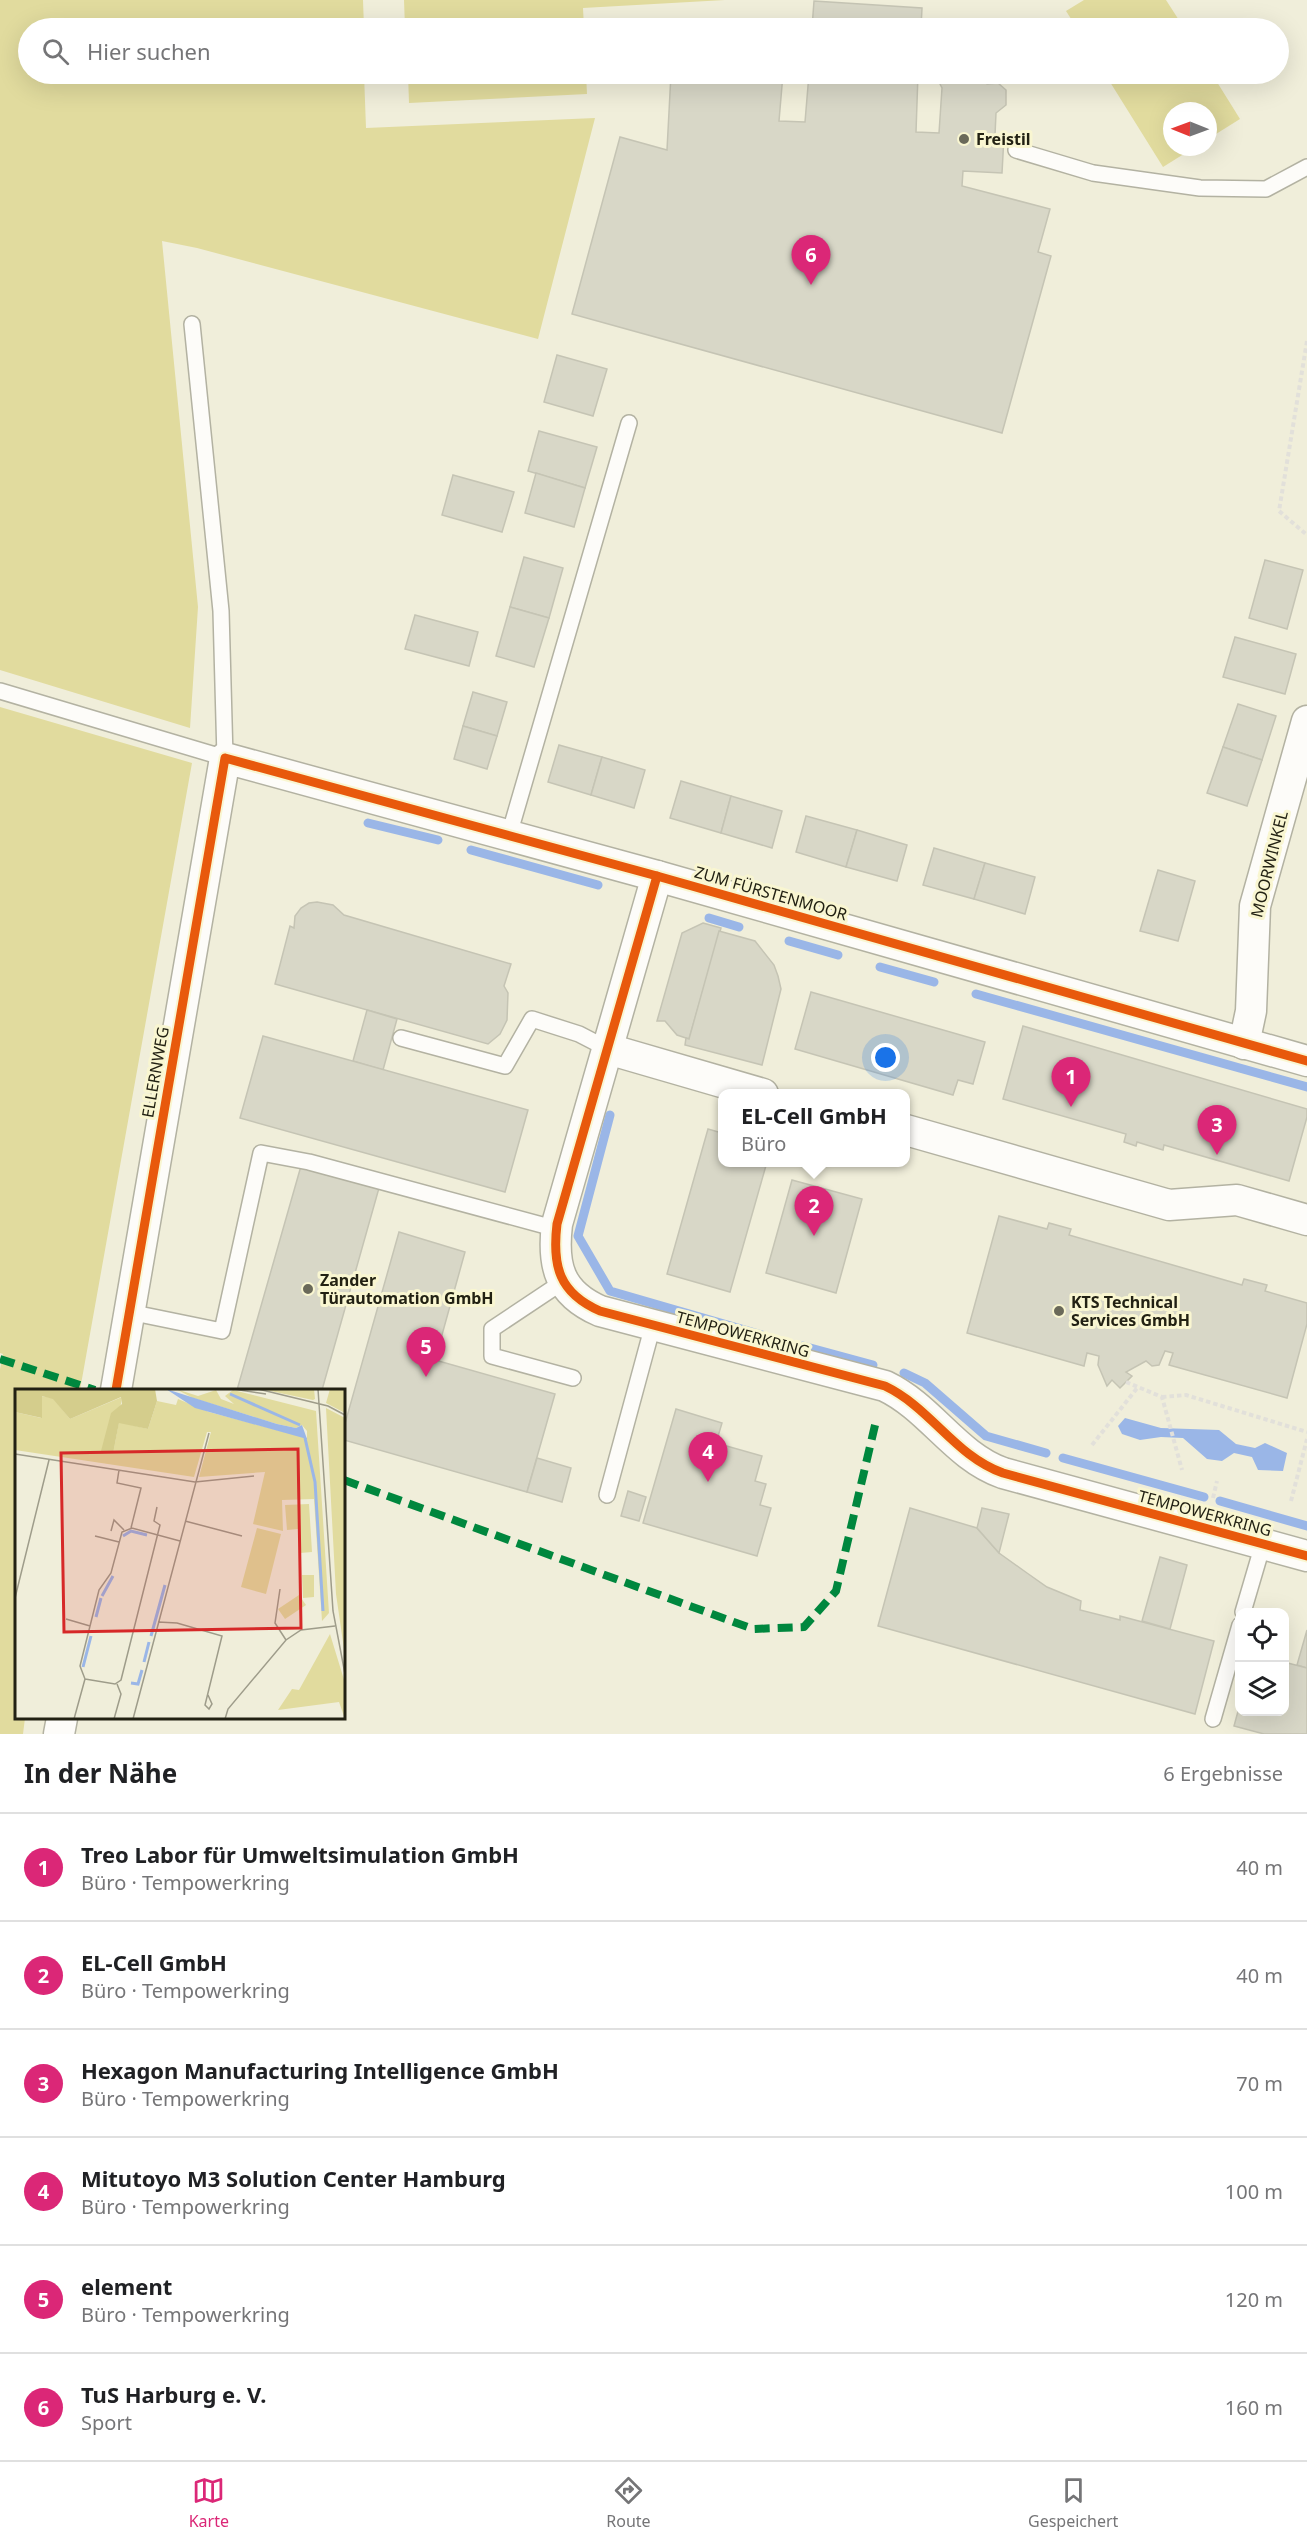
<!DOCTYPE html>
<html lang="de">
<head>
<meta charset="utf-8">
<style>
  body { margin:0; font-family:"Noto Sans",sans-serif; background:#f2f2f2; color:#202124 }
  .controls { position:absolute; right:18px; bottom:18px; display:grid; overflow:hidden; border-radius:12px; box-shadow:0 6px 24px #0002 }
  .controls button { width:54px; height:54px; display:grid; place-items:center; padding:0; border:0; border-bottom:2px solid #e0e0e0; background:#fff; color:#202124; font:30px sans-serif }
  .compass { position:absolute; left:1163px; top:102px; width:54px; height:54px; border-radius:50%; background:#fff; box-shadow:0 6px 24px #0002; rotate:271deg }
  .you { position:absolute; left:886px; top:1058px; width:21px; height:21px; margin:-15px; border:4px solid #fff; border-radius:50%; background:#1a73e8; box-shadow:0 0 0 9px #1a73e833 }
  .badge { display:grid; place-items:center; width:39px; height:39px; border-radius:50%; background:#db2777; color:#fff; font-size:20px; font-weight:700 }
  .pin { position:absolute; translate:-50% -50px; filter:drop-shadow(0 2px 3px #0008) }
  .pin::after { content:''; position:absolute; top:32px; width:21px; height:18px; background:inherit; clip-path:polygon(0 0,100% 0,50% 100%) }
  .popup { position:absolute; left:718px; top:1089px; width:192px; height:78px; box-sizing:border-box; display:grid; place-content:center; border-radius:12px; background:#fff; filter:drop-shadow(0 2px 4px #0005); font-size:20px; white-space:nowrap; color:#757577 }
  .popup b { font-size:22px; color:#202124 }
  .popup::after { content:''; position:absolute; left:50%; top:100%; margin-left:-12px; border:12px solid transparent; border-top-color:#fff }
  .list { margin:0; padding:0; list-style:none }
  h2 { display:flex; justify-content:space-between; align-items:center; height:78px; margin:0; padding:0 24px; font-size:26px }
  h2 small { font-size:20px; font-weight:400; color:#757577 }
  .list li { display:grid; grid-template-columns:39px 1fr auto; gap:18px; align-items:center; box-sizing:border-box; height:108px; padding:0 24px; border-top:2px solid #e0e0e0 }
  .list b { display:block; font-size:22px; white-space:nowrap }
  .list p { margin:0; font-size:20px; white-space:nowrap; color:#757577 }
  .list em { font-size:20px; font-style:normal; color:#757577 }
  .icon { flex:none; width:33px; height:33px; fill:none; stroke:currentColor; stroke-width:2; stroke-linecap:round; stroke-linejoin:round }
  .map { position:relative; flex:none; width:1307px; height:1734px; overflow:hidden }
  .search { position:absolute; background:#fff; box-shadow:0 6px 24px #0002; left:18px; right:18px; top:18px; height:66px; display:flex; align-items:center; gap:15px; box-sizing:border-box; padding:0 21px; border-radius:33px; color:#757577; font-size:22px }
  .sheet { height:726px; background:#fff }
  nav { display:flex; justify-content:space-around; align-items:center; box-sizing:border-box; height:84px; border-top:2px solid #e0e0e0; background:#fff; font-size:16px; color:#757577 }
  nav a { display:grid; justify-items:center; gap:3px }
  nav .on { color:#db2777 }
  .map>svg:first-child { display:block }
  .green { fill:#e1db9e }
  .water { fill:#9ab6e7 }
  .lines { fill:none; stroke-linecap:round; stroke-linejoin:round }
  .stream { stroke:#9ab6e7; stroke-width:9 }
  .building { fill:#d8d7c7; stroke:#c5c4b4; stroke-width:1.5 }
  .lane-casing { stroke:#b3b2a2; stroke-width:18 }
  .street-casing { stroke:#b3b2a2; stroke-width:33 }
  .path { stroke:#e2e0da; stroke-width:4; stroke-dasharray:4.5 3; stroke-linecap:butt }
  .lane { stroke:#fdfcf9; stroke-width:15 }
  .street { stroke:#fdfcf9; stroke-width:30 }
  .quiet { stroke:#00873e; stroke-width:8; stroke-dasharray:15 8; stroke-linecap:butt }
  .cycleway-casing { stroke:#f9f6d1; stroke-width:13 }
  .cycleway { stroke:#e8590c; stroke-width:9 }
  .poi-dot { fill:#6a6959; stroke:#f9f6d1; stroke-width:2 }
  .labels { text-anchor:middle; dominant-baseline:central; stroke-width:6; stroke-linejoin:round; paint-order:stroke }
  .poi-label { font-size:16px; font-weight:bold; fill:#222113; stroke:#f9f6d1; text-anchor:start }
  .street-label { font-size:16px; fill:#222113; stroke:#f9f6d1 }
  .inset-river { fill:none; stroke:#9ab6e7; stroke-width:3 }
  .inset-road { fill:none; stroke:#9e9c8a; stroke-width:1.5 }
  .view { fill:#d62828; fill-opacity:0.15; stroke:#d62828; stroke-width:3 }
  .inset-edge { fill:none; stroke:#222113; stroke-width:3 }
</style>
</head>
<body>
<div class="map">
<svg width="1307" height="1734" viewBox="0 0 1307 1734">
  <rect width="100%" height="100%" fill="#f0eeda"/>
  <g class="green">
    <polygon points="0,0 363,0 364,28 28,28 28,74 364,74 366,128 595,118 538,339 197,248 162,241 198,607 190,728 0,670"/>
    <polygon points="404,0 725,0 583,8 584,28 405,28"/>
    <polygon points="1084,0 1166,0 1184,28 1077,28 1066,11"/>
    <polygon points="408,74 586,74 587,94 409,103"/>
    <polygon points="1105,74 1212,74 1240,119 1208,139 1208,111 1172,111 1172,147 1195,147 1163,167"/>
    <polygon points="0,707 192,763 80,1390 16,1390 16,1718 25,1718 23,1734 0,1734 0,1369 3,1354 0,1353"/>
  </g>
  <polygon class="water" points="1125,1418 1161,1428 1219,1430 1236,1444 1255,1448 1265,1443 1287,1453 1283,1471 1258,1470 1252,1457 1234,1453 1222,1461 1207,1459 1183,1438 1161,1437 1140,1440 1122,1434 1118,1426"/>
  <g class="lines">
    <g class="stream">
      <polyline points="368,823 438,840"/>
      <polyline points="471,850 598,885"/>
      <polyline points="709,918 739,927"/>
      <polyline points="789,941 838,955"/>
      <polyline points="880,967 934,982"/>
      <polyline points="976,994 1307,1087"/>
      <polyline points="610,1115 578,1236 610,1291 762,1335"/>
      <polyline points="803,1346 873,1365"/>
      <polyline points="904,1373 925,1383 986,1436 1046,1453"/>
      <polyline points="1063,1458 1204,1497"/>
      <polyline points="1220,1501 1307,1526"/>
    </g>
  </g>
  <g class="building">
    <polygon points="814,1 922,8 921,28 812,28"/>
    <polygon points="671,74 783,74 779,121 805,122 809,74 918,74 916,132 939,133 942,88 935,74 980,74 987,84 998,83 1006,90 1006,105 996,113 995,135 1004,136 1002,173 963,171 962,186 1050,209 1038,252 1051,256 1002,433 572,314 620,137 667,150"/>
    <polygon points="557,355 607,369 593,416 544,402"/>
    <polygon points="539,431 597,447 585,488 528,471"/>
    <polygon points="536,473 585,488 574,527 525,513"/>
    <polygon points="453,475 514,492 502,532 442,515"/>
    <polygon points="524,557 563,568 549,618 510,607"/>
    <polygon points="1265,560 1303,570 1287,629 1249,618"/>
    <polygon points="510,607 549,618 534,667 496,656"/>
    <polygon points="415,615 478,632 469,666 405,649"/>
    <polygon points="1235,637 1296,654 1285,694 1223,677"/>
    <polygon points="473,692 507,702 497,736 463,726"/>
    <polygon points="1238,704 1276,716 1262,760 1223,747"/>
    <polygon points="463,726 497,736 487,769 454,759"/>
    <polygon points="559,745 602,757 591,795 548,782"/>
    <polygon points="1223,747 1262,760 1247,806 1207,793"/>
    <polygon points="602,757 645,770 634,808 591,795"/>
    <polygon points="681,781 731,796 721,833 670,818"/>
    <polygon points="731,796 782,811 772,848 721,833"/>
    <polygon points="806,816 857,830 846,867 796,852"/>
    <polygon points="857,830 907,845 897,881 846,867"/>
    <polygon points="934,848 985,863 974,899 923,885"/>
    <polygon points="985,863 1035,877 1025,914 974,899"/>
    <polygon points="1158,870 1195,881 1178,941 1140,931"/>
    <polygon points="317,902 333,905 344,915 511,964 504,986 508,993 507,1020 500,1034 488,1044 275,984 290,926 294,928 295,916 301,908 309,903"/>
    <polygon points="703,923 721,928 689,1039 677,1035 665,1021 657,1021 682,933"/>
    <polygon points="719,931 755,941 774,965 778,976 781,989 762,1065 685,1045 686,1038 689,1039"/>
    <polygon points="811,992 985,1042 973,1084 958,1080 953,1095 795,1049"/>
    <polygon points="367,1010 397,1019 383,1070 353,1061"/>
    <polygon points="1023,1026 1307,1109 1307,1117 1289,1181 1164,1145 1163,1150 1137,1142 1136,1146 1124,1142 1126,1134 1003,1099"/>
    <polygon points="263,1036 528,1110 505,1192 240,1118"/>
    <polygon points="708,1129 722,1133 722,1162 767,1162 730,1292 667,1274"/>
    <polygon points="301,1166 379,1188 322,1390 237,1390"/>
    <polygon points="792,1180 862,1199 836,1293 766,1273"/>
    <polygon points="999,1216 1047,1229 1049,1223 1071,1229 1069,1235 1242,1285 1244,1279 1267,1285 1265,1291 1307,1303 1307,1324 1287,1398 1169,1365 1173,1353 1165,1351 1159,1365 1152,1366 1146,1361 1126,1372 1132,1376 1120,1388 1112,1380 1107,1386 1098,1365 1099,1356 1087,1353 1084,1366 967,1333"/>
    <polygon points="399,1232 465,1252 435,1360 555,1394 527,1492 344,1440 344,1427"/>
    <polygon points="676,1409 722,1423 716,1443 762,1456 755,1481 766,1484 760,1505 771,1508 757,1556 643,1523"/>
    <polygon points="537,1458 571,1468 562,1502 527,1492"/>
    <polygon points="628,1491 646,1497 639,1521 621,1516"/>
    <polygon points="910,1508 977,1528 999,1553 1027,1573 1047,1587 1081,1601 1080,1610 1120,1620 1120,1616 1214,1641 1195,1714 878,1626"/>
    <polygon points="982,1508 1009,1514 999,1553 977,1528"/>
    <polygon points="1160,1557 1187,1565 1170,1629 1142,1621"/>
    <polygon points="1307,1630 1307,1668 1297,1665"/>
    <polygon points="1284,1662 1307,1668 1307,1734 1264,1734 1234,1726 1240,1704 1240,1712 1284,1712"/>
  </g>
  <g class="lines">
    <g class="lane-casing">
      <g id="lane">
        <polyline points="1016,150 1093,173 1200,188 1266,189 1307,167"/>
        <polyline points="0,691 225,758 221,611 192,324"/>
        <polyline points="509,835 629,423"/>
        <polyline points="401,1038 505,1066 532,1019 579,1034 608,1049"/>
        <polyline points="564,1281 492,1329 492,1356 573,1378"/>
        <polyline points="129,1312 222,1331 261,1153 309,1162 557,1229"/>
        <polyline points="607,1495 653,1325"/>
        <polyline points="1243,1612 1263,1544"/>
        <polyline points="1213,1719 1240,1625"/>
      </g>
    </g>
    <g class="street-casing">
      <g id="street">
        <path d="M657 876 557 1224C552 1266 559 1293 600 1311L885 1386C931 1408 955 1456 1003 1473L1307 1556"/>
        <polyline points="1244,1044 1251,1011 1255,906 1307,721"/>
        <polyline points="608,1049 763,1094"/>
        <polyline points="906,1130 1169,1205 1237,1200 1307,1220"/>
        <polyline points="116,1390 225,758 657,876 1307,1061"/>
        <polyline points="59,1734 62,1718"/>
      </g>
    </g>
    <g class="path">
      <polyline points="1307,341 1279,511 1307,535"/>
      <polyline points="1126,1382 1162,1397 1182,1470"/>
      <polyline points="1162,1397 1186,1395 1307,1432"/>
      <polyline points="1092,1445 1138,1387"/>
      <polyline points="1213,1498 1217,1481"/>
      <polyline points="1291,1501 1307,1439"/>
    </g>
    <use href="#lane" class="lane"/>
    <use href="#street" class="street"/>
    <g class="quiet">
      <polyline points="0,1359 95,1390"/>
      <polyline points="344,1480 753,1629 804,1627 836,1591 876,1421"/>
    </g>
    <g class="cycleway-casing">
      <g id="cycleway">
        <path d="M657 876 557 1224C552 1266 559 1293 600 1311L885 1386C931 1408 955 1456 1003 1473L1307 1556"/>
        <polyline points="116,1390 225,758 657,876 1307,1061"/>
      </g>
    </g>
    <use href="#cycleway" class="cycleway"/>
  </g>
  <g class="poi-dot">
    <circle cx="964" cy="139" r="6"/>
    <circle cx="308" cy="1289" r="6"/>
    <circle cx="1059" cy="1311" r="6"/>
  </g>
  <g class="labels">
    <g class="poi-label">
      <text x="976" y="139">Freistil</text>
      <text x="320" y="1280">Zander<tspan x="320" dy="18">Türautomation GmbH</tspan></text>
      <text x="1071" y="1302">KTS Technical<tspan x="1071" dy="18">Services GmbH</tspan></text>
    </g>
    <g class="street-label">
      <text transform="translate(1269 864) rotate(-76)">MOORWINKEL</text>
      <text transform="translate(771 893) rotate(16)">ZUM FÜRSTENMOOR</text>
      <text transform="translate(155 1072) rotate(-80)">ELLERNWEG</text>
      <text transform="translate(743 1334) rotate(15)">TEMPOWERKRING</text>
      <text transform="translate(1205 1513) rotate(15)">TEMPOWERKRING</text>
    </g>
  </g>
  <g transform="translate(15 1389)">
    <rect width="330" height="330" fill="#f0eeda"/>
    <path d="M161 0 183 7 201 1 206 10 219 15 210 7 218 1 301 22 314 224 307 232 299 110 267 111 268 142 238 135 250 83 184 88 196 43H192L179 88 0 61V23L26 29V7L38 9 55 30 107 8 98 64 104 33 133 40 142 12 161 16 163 10 194 23 292 49V42L287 36 281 39 262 35 178 9ZM246 0H299L300 10 298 11ZM315 0H330V24L311 14ZM311 19 330 29V267L321 205ZM294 115 297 163 285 164 283 140 272 141 270 116ZM242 139 266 145 251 205 226 198ZM287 186H299V208L288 209ZM284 206 291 216 270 230 263 220ZM315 245 330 294V330L324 313 263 321 277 300 284 301Z" fill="#e1db9e"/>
    <path d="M0 0H140L142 12 133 40 104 34 98 64 86 62 96 24 107 15 106 8 55 30 38 10 27 7V29L0 23Z" fill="#d4cd8c"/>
    <path d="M151 0 262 35 281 39 287 36 292 50 180 19Z" fill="#9ab6e7"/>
    <path class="inset-river" d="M215 5 285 36M290 49 300 93 308 222M108 147 116 142 132 146M87 207 98 187M81 228 86 209M136 247 150 196M129 273 134 253M68 278 76 247M116 294 123 295 127 281"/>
    <path class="inset-road" d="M218 0 251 5M243 0 313 17 330 26M303 0 318 222 330 285M0 65 180 93 239 87M104 81 102 94 126 99 116 139M170 132 227 147M96 142 99 131 109 141M80 147 104 153M265 200 260 234 271 251M0 209 34 71M51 230 75 237M143 233 162 234 207 247 190 316 194 320 197 315 193 306M70 290 100 295 106 291 145 136 139 132 142 118M59 330 70 290 65 277 84 201 96 184 107 143 117 139 165 152M99 330 106 305 102 295M118 330 194 44M210 330 213 320 271 251 286 241 320 237"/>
    <path class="view" d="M283 60 286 239 49 243 46 64Z"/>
    <rect width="330" height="330" class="inset-edge"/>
  </g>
</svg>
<div class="controls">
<button><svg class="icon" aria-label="locate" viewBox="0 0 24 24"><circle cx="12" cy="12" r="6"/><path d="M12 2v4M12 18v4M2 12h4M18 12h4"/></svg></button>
<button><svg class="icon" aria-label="layers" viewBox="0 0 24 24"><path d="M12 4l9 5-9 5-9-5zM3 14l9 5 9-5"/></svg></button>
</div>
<svg class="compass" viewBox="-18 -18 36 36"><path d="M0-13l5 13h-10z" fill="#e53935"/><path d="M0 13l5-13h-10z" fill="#757577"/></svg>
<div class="you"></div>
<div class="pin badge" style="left:1071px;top:1107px">1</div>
<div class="pin badge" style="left:814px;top:1236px">2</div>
<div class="popup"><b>EL-Cell GmbH</b>Büro</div>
<div class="pin badge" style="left:1217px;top:1155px">3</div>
<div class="pin badge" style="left:708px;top:1482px">4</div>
<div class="pin badge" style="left:426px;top:1377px">5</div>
<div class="pin badge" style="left:811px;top:285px">6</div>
<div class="search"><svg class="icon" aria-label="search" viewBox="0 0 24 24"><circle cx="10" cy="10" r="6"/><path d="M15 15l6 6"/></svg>Hier suchen</div>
</div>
<section class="sheet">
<h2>In der Nähe<small>6 Ergebnisse</small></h2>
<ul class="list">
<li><span class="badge">1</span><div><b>Treo Labor für Umweltsimulation GmbH</b><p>Büro · Tempowerkring</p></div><em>40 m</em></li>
<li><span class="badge">2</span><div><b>EL-Cell GmbH</b><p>Büro · Tempowerkring</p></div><em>40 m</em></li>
<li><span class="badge">3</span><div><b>Hexagon Manufacturing Intelligence GmbH</b><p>Büro · Tempowerkring</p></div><em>70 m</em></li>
<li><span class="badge">4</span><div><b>Mitutoyo M3 Solution Center Hamburg</b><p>Büro · Tempowerkring</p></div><em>100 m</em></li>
<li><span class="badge">5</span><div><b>element</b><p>Büro · Tempowerkring</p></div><em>120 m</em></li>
<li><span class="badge">6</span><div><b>TuS Harburg e. V.</b><p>Sport</p></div><em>160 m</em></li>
</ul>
</section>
<nav>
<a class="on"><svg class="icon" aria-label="map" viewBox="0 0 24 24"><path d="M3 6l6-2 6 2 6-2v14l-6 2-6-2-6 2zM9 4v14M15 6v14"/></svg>Karte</a>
<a><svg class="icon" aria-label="directions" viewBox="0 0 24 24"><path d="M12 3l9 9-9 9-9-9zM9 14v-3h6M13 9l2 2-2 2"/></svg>Route</a>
<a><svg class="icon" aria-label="saved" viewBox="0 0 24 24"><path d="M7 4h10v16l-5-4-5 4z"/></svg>Gespeichert</a>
</nav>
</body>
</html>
